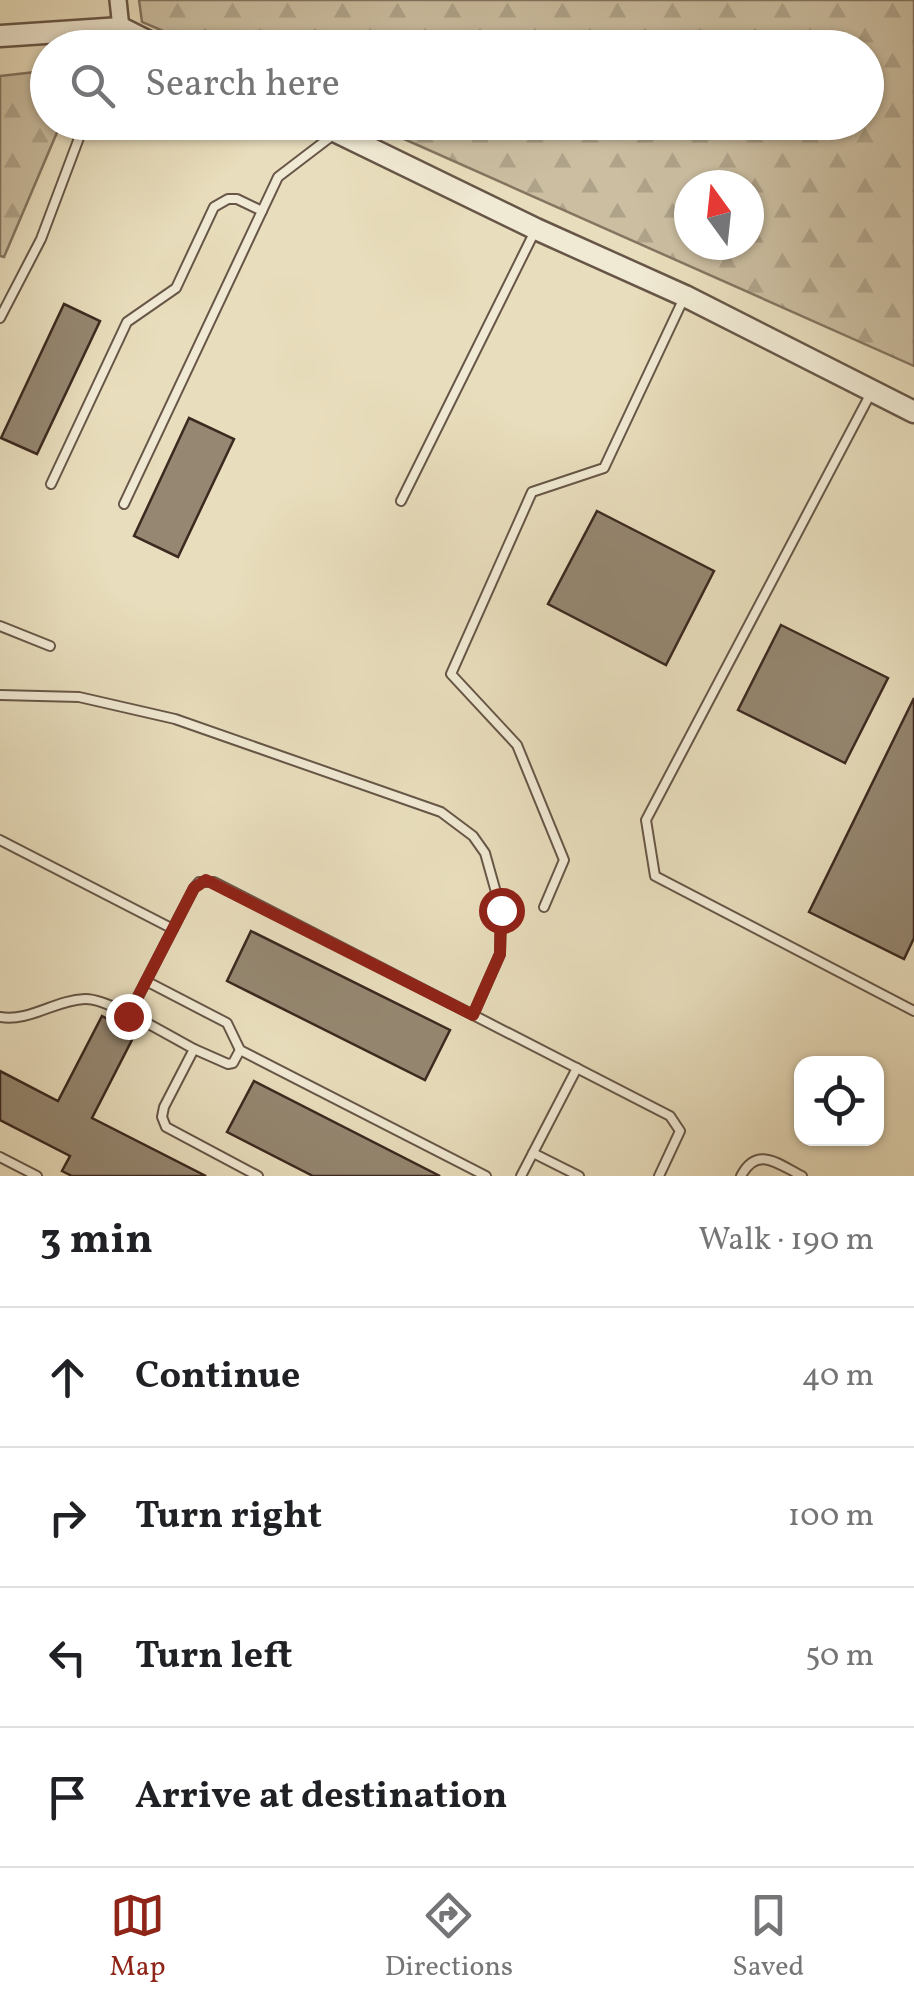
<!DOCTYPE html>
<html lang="en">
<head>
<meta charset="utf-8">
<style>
  body { margin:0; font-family:Vollkorn,serif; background:#f6f6f6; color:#202124 }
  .controls { position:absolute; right:30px; bottom:30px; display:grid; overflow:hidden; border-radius:20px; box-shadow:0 2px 8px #0004 }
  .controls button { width:90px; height:90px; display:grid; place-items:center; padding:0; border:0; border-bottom:2px solid #e0e0e0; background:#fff; color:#202124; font:50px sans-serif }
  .compass { position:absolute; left:674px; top:170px; width:90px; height:90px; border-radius:50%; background:#fff; box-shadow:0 2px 8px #0004; rotate:345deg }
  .stop { position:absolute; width:30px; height:30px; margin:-22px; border:8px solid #8f2418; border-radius:50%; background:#fff }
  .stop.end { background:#8f2418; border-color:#fff; box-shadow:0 2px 10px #0008 }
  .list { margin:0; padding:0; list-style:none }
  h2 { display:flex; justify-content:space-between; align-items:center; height:130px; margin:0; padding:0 40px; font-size:42px }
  h2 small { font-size:32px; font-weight:400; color:#757577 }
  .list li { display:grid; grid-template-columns:65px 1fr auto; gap:30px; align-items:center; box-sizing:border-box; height:140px; padding:0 40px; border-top:2px solid #e0e0e0 }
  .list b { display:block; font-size:38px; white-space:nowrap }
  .list em { font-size:32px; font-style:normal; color:#757577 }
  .icon { flex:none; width:55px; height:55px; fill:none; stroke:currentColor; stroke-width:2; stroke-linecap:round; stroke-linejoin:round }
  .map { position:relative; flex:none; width:914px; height:1176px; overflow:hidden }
  .search { position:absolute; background:#fff; box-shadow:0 2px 8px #0004; left:30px; right:30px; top:30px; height:110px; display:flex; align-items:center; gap:25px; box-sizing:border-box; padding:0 35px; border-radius:55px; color:#757577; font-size:38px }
  .sheet { height:690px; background:#fff }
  nav { display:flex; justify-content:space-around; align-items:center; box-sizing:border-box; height:140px; border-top:2px solid #e0e0e0; background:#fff; font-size:28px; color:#757577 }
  nav a { display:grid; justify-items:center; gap:5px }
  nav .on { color:#8f2418 }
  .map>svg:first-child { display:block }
  .forest { fill:url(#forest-firs); stroke:#847460; stroke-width:2.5; fill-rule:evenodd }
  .building { fill:#958771; stroke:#3c2920; stroke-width:2.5 }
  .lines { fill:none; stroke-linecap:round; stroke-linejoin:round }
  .service-casing { stroke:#675647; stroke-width:12 }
  .minor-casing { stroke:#675647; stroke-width:20 }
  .tertiary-casing { stroke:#675647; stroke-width:25 }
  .service { stroke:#f0e9d3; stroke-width:8 }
  .minor { stroke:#f0e9d3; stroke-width:15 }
  .tertiary { stroke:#f0e9d3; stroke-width:20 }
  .route { stroke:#8f2418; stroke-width:12 }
</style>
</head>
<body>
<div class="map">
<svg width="914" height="1176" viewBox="0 0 914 1176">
  <defs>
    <pattern id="forest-firs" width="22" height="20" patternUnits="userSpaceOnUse" patternTransform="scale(2.5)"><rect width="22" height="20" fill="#cbbea1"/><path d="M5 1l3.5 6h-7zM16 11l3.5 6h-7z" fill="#afa38a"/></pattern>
  </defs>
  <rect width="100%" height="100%" fill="#e8ddbc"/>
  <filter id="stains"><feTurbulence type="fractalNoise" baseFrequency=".002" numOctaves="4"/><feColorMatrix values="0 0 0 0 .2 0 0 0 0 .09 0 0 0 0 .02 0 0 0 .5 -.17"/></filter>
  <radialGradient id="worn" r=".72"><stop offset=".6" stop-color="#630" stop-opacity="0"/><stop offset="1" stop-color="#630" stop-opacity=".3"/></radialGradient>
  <g class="forest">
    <path d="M139 0H914V366L368 123 866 122V48L200 47 142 22ZM689 185H749V245H689Z"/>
    <polygon points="45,71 48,122 61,123 4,257 0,256 0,76"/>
  </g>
  <g class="building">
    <polygon points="64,304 100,321 37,454 1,438"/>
    <polygon points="189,418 234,439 178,557 134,536"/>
    <polygon points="597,511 714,571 666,665 548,604"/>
    <polygon points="781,625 888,678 845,763 738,710"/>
    <polygon points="914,698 914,938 904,959 809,912"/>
    <polygon points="251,931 450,1030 425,1080 227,981"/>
    <polygon points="102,1016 135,1034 92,1118 206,1176 72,1176 62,1171 70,1156 0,1120 0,1071 58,1101"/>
    <polygon points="254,1081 440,1176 313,1176 227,1132"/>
  </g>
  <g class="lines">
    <g class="service-casing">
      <g id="service">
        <polyline points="114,48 120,33"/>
        <polyline points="0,318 41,239 85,122"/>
        <polyline points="872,391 646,820 655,876 914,1011"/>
        <polyline points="51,484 127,322 176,288 214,207 228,199 237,199 262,211"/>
        <polyline points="401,501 536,229"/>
        <polyline points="124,504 278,177 333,135"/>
        <polyline points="0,626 50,646"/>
        <polyline points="0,695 79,697 175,719 441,812 473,836 485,853 501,910 500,954 473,1015"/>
        <polyline points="0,840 173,929"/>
        <polyline points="544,907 564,860 517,745 451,674 532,492 604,468 683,300"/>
        <polyline points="146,981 227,1023 240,1050 486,1176"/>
        <polyline points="128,1016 194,888 199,882 214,882 670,1116 680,1131 659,1176"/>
        <path d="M0 1017C30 1022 55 1000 85 999 108 998 171 1037 194 1049L164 1107 162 1117 166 1127 258 1176"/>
        <polyline points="194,1049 228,1064 233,1063 240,1050"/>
        <polyline points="533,1153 579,1176"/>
        <polyline points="0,1157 37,1176"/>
        <polyline points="521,1176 577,1068"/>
        <path d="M741 1176C757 1145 778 1164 802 1176"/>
      </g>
    </g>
    <g class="minor-casing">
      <polyline id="minor" points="118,0 121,28"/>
    </g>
    <g class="tertiary-casing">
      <g id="tertiary">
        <polyline points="0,36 121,28 161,48"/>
        <polyline points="316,122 536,229 685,296 914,412"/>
      </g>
    </g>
    <use href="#service" class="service"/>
    <use href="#minor" class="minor"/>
    <use href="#tertiary" class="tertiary"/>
  </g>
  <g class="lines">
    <polyline class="route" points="128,1016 194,888 206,880 473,1015 500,954 501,910"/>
  </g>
  <rect width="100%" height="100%" filter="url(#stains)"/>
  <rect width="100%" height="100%" fill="url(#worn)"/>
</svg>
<div class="controls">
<button><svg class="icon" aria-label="locate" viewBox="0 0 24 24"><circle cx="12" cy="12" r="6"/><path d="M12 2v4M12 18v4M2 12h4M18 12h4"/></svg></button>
</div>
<svg class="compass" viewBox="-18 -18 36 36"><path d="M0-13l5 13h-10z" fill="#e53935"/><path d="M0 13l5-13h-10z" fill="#757577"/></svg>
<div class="stop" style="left:501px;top:910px"></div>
<div class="stop end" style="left:128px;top:1016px"></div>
<div class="search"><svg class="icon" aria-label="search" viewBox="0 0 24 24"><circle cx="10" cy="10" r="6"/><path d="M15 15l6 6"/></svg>Search here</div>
</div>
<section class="sheet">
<h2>3 min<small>Walk · 190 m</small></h2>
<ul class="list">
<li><svg class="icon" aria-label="ahead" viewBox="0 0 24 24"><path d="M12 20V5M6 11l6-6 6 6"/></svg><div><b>Continue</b></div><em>40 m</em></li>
<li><svg class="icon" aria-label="right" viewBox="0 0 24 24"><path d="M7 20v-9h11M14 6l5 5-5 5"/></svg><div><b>Turn right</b></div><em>100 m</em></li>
<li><svg class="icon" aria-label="left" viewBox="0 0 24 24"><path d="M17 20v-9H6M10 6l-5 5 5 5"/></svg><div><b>Turn left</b></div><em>50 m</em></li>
<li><svg class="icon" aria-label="arrive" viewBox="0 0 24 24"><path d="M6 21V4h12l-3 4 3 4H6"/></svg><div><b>Arrive at destination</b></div></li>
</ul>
</section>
<nav>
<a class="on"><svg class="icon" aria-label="map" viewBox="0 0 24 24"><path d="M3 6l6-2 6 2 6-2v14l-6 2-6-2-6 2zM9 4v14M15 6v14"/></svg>Map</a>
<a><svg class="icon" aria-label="directions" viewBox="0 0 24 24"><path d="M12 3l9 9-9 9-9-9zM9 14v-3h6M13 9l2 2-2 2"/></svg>Directions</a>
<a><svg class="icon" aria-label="saved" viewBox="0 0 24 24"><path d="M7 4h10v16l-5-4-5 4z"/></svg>Saved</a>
</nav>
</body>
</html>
